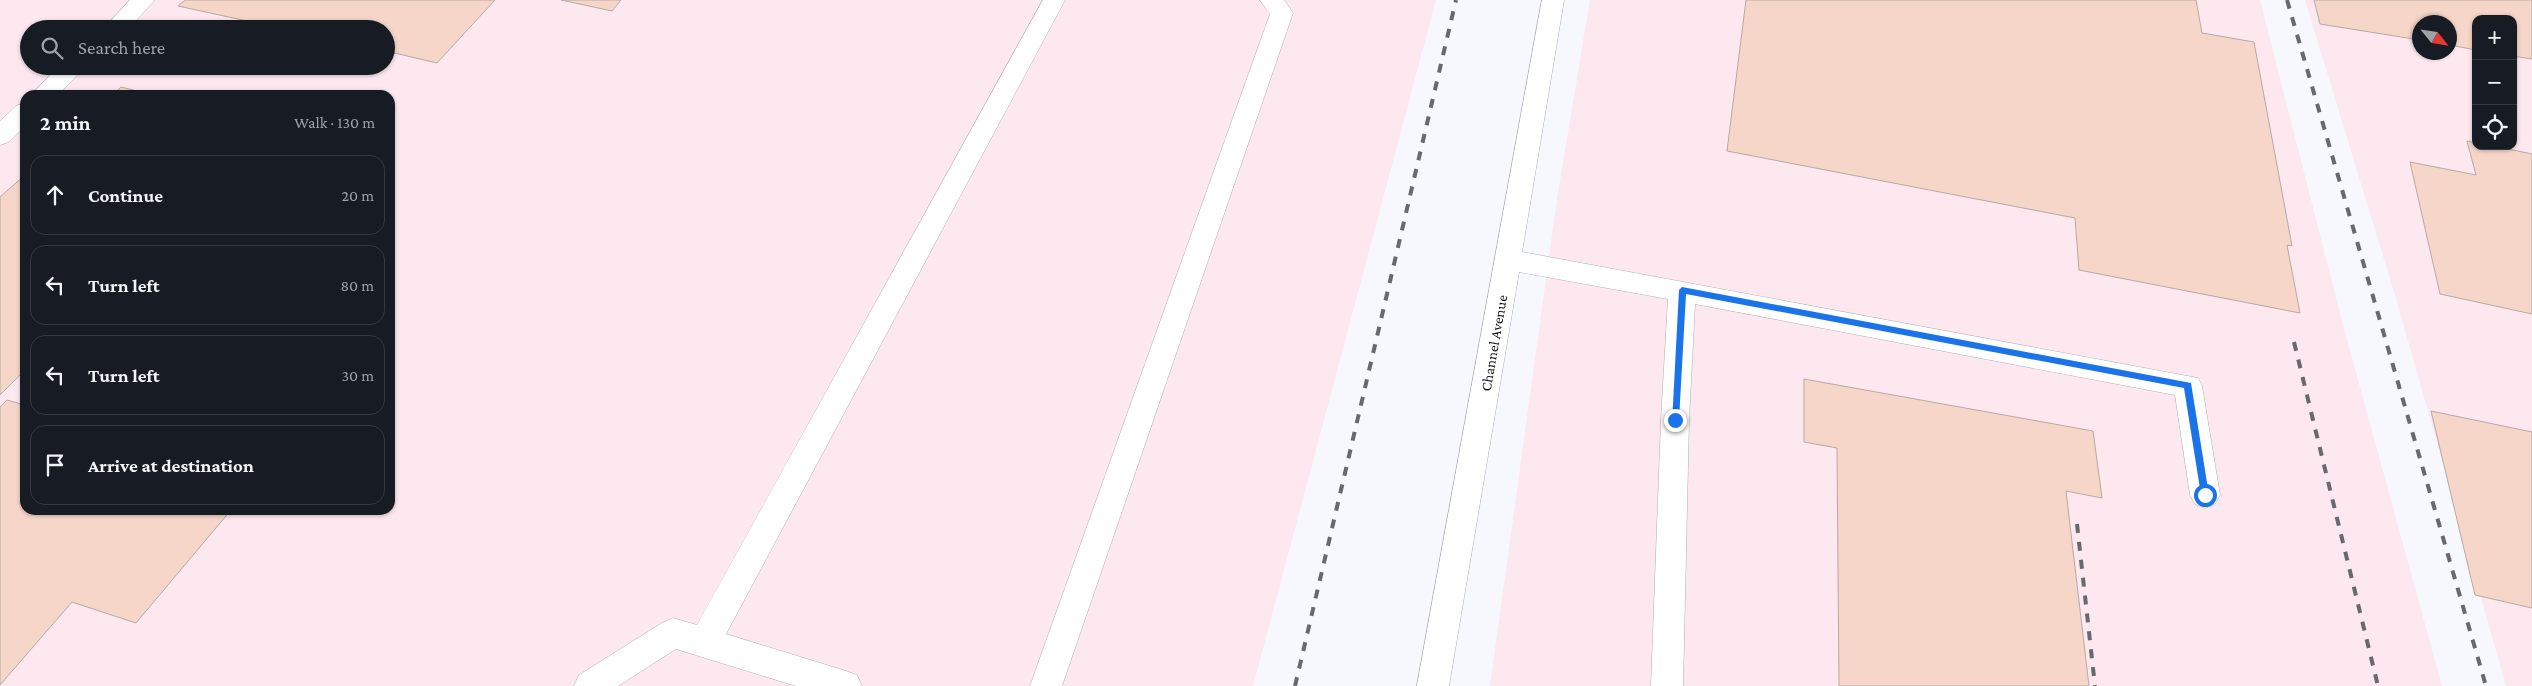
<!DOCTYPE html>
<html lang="en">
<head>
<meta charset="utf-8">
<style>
  body { margin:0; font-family:"Crimson Pro",serif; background:#242831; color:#f1f3f6 }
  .controls { position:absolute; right:15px; top:15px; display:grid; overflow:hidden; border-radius:10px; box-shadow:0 1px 4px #0004 }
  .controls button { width:45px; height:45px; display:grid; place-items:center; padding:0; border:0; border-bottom:1px solid #363941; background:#171b24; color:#f1f3f6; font:25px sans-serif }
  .compass { position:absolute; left:2412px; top:15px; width:45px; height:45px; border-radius:50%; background:#171b24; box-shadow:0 1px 4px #0004; rotate:120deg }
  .stop { position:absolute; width:15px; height:15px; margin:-11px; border:4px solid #1a73e8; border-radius:50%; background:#fff }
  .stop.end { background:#1a73e8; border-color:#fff; box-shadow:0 1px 5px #0008 }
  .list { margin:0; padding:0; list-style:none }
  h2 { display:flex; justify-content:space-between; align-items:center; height:65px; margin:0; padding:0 20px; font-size:21px }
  h2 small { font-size:16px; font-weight:400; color:#9ea1a6 }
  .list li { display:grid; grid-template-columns:32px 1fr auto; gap:15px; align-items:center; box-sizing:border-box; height:80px; margin:0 10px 10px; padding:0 10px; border:1px solid #363941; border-radius:15px }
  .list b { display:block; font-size:19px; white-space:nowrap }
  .list em { font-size:16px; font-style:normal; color:#9ea1a6 }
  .icon { flex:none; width:28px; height:28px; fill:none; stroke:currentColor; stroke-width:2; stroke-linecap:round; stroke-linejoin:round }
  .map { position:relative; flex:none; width:2532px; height:686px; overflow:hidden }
  .search { position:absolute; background:#171b24; box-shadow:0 1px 4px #0004; left:20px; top:20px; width:375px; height:55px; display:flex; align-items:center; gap:12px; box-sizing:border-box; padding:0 18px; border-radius:28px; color:#9ea1a6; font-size:19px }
  .panel { position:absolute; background:#171b24; box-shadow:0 1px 4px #0004; left:20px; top:90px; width:375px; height:425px; border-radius:15px }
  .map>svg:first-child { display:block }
  .industrial { fill:#fce8ee; fill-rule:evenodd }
  .building { fill:#f6d6c9; stroke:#b5aaa5 }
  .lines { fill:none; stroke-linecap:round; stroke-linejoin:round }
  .minor-casing { stroke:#adaeb8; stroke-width:1 }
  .minor { fill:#fff; fill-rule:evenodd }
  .rail { stroke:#68686e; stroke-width:4; stroke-dasharray:9 9; stroke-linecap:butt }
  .route { fill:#1a73e8 }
  .labels { text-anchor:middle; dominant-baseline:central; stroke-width:4; stroke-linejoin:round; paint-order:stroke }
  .street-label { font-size:15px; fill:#1a1a1e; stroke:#fff }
</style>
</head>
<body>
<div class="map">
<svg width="2532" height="686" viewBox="0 0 2532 686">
  <rect width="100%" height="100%" fill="#f7f7fe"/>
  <g class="industrial">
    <path d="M0 0H1436L1253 686H0ZM29 29H386V66H29ZM25 95H390V510H25Z"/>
    <polygon points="1590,0 2260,0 2344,329 2442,686 1490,686 1557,199"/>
    <path d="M2305 0H2532V686H2506L2395 295ZM2476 19H2513V146H2476ZM2420 22H2450V52H2420Z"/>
  </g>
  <g class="building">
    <polygon points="185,0 495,0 437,63 386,51 386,29 284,29 178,6"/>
    <polygon points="561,0 621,0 612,11"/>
    <polygon points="1746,0 2196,0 2202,33 2254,42 2292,246 2287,245 2300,313 2079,270 2075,218 1727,151"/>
    <polygon points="2314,0 2532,0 2532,59 2513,56 2513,19 2476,19 2476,50 2450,45 2450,22 2420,22 2420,40 2320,24"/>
    <polygon points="121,87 153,95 113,95"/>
    <polygon points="2467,141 2476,143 2476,146 2494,146 2532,154 2532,314 2440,294 2410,162 2476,175"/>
    <polygon points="25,175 25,370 0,395 0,197"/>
    <polygon points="1804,379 2093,431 2102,498 2066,491 2089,686 1839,686 1837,448 1804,442"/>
    <polygon points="7,400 25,405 25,510 231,510 136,623 72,602 0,685 0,407"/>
    <polygon points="2431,411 2532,432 2532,608 2475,595"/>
  </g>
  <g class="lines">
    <g class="minor-casing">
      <g id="minor">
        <polygon points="130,0 155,0 128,29 103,29"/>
        <polygon points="1043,0 1065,0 726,634 846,671 857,675 862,686 796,686 676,649 618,686 574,686 579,675 662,623 673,618 697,625"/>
        <polygon points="1260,0 1284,0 1293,13 1062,686 1030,686 1270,14"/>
        <polygon points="1542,0 1564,0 1522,252 2198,378 2202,386 2220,495 2215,504 2205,508 2195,504 2190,495 2175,395 1695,304 1689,420 1683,686 1651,686 1661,420 1668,299 1519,272 1449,686 1417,686"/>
        <polygon points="59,66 86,66 58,95 31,95"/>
        <polygon points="25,103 25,126 9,142 0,145 0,121 16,106"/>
      </g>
    </g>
    <use href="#minor" class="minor"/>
    <g class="rail">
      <polyline points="2287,0 2486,686"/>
      <polyline points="2294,342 2378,686"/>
      <polyline points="2077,524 2095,686"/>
      <polyline points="1295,686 1456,0"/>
    </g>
  </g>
  <polygon class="route" points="1682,287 2191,383 2209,495 2205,498 2201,495 2184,388 1686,294 1679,420 1678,423 1672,423 1679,290"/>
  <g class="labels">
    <g class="street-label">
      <text transform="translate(1494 343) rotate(-80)">Channel Avenue</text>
    </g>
  </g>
</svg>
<div class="controls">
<button>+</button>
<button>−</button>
<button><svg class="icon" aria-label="locate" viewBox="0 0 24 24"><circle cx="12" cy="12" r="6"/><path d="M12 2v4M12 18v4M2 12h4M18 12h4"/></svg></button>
</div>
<svg class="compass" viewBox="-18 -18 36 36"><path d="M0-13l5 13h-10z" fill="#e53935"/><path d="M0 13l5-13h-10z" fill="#9ea1a6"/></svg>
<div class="stop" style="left:2205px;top:495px"></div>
<div class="stop end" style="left:1675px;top:420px"></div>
<div class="search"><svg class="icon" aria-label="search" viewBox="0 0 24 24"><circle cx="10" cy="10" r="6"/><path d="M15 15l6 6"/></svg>Search here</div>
<section class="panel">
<h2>2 min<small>Walk · 130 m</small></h2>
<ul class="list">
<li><svg class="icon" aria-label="ahead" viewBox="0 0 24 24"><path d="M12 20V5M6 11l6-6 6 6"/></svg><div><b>Continue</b></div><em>20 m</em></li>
<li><svg class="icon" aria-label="left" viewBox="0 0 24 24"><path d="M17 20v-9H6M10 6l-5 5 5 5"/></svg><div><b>Turn left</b></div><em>80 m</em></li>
<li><svg class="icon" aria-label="left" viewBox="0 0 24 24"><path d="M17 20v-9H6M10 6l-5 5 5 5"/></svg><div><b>Turn left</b></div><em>30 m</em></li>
<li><svg class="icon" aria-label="arrive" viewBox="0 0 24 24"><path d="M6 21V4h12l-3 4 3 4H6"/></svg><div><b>Arrive at destination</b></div></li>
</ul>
</section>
</div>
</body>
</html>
